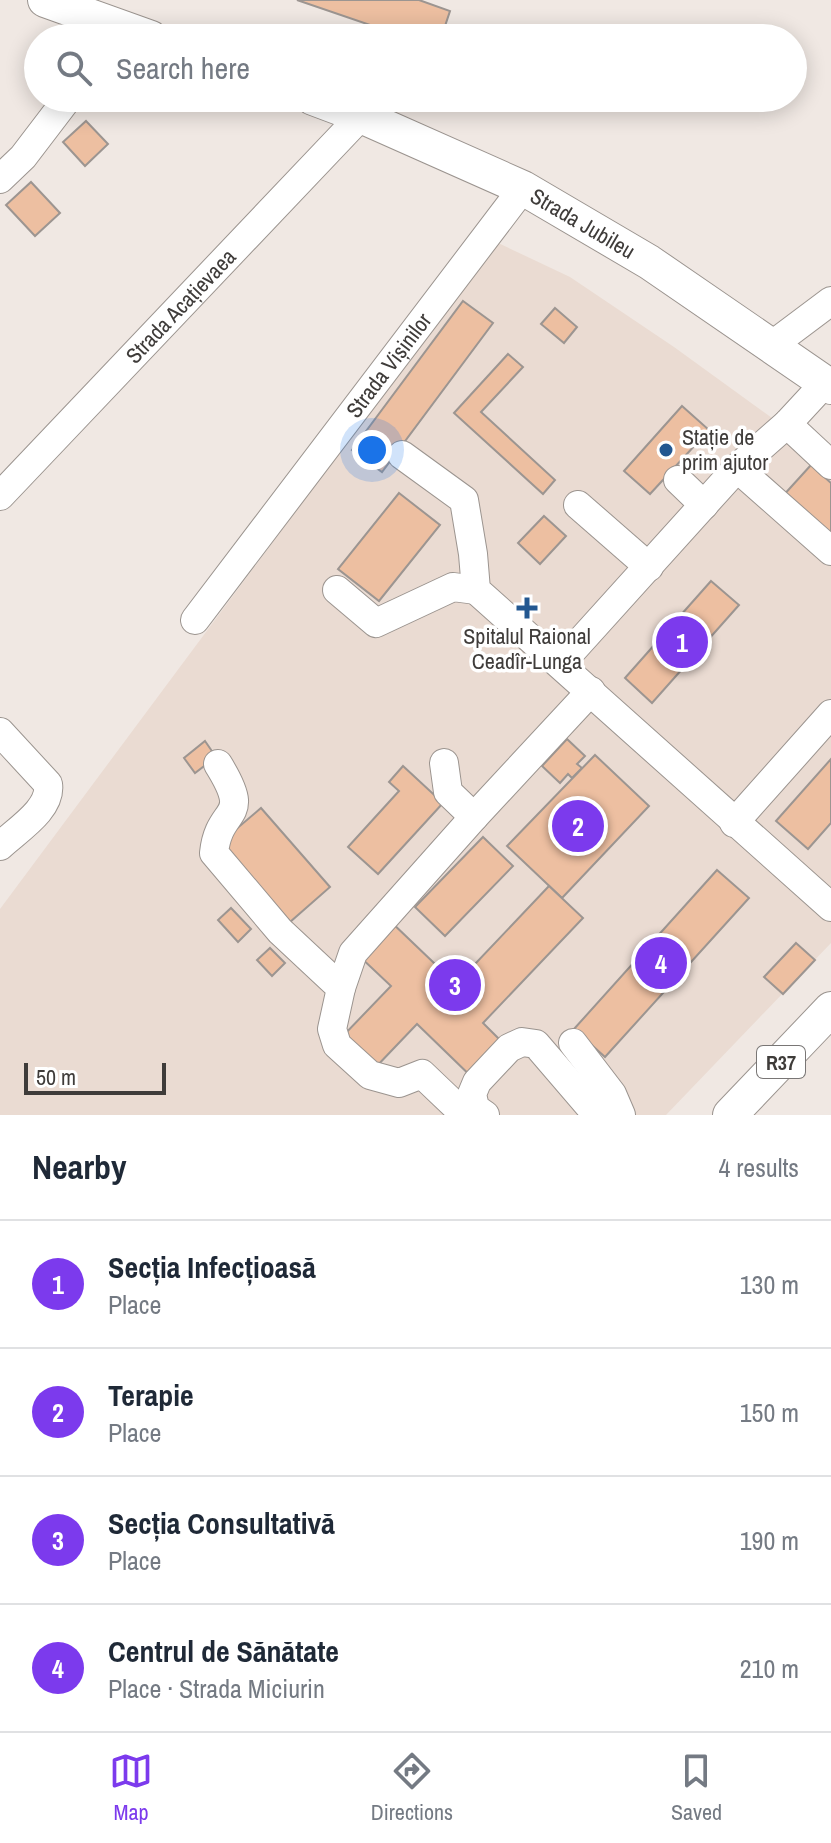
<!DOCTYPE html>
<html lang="en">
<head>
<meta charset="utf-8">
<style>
  body { margin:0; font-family:"Archivo Narrow",sans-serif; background:#f6f6f7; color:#1f2937 }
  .scale { position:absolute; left:24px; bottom:20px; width:142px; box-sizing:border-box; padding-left:8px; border:4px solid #3f3c3a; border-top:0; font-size:22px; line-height:28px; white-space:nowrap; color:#3f3c3a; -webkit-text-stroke:6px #fff; paint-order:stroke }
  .you { position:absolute; left:372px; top:450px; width:28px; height:28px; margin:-20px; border:6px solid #fff; border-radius:50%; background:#1a73e8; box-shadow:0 0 0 12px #1a73e833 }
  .badge { display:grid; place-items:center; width:52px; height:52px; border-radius:50%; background:#7c3aed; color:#fff; font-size:26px; font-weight:700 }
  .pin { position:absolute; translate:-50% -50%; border:4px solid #fff; box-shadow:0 2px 8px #0006 }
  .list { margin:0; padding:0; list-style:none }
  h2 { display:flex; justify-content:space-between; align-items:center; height:104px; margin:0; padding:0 32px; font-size:34px }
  h2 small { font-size:26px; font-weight:400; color:#747a83 }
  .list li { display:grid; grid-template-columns:52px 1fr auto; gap:24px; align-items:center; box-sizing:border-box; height:128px; padding:0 32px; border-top:2px solid #e0e1e3 }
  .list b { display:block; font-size:30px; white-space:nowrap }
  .list p { margin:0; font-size:26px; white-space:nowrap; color:#747a83 }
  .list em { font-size:26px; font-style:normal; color:#747a83 }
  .icon { flex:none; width:44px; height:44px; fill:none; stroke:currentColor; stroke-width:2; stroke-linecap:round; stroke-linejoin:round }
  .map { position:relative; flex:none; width:831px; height:1115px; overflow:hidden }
  .search { position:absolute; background:#fff; box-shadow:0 4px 20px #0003; left:24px; right:24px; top:24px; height:88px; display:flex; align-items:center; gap:20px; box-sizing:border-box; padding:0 28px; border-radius:44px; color:#747a83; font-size:30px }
  .sheet { height:616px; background:#fff }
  nav { display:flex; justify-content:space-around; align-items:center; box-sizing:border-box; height:112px; border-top:2px solid #e0e1e3; background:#fff; font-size:22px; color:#747a83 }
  nav a { display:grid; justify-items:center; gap:4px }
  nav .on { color:#7c3aed }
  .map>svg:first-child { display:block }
  .built { fill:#eadbd2 }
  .building { fill:#edbfa1; stroke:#9c9591; stroke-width:2 }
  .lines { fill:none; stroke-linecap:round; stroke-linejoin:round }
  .minor-casing { stroke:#9b948f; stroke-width:30 }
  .major-casing { stroke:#9b948f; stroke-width:36 }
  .minor { stroke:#fff; stroke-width:28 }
  .major { stroke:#fff; stroke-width:34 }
  .poi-dot { fill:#235790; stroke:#fff; stroke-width:3 }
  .labels { text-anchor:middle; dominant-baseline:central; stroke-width:7; stroke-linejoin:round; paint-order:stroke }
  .shield { fill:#fff; stroke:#797675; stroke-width:2 }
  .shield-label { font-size:20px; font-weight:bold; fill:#3f3c3a }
  .street-label { font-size:22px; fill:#3f3c3a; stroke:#fff }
  .poi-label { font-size:22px; fill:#3f3c3a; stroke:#fff; text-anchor:start }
</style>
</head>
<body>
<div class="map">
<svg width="831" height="1115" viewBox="0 0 831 1115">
  <rect width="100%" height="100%" fill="#f0e8e3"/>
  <polygon class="built" points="496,242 570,277 674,347 779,423 831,447 831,943 666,1115 0,1115 0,909"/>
  <g class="building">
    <polygon points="297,0 419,0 450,11 441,38 408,38"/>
    <polygon points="86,121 108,144 85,166 63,142"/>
    <polygon points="31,182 60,213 35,236 6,205"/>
    <polygon points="463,301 493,323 382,472 352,450"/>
    <polygon points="555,308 577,327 564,343 541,324"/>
    <polygon points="508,354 523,367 481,412 555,480 543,494 454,413"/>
    <polygon points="682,406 709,430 650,494 624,471"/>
    <polygon points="811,465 831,483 831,544 781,498"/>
    <polygon points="399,493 440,525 379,601 338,569"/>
    <polygon points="544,516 566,536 540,564 518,543"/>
    <polygon points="711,581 739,605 652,703 625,678"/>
    <polygon points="567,739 585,756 577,764 582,768 572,778 568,774 560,783 542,766"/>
    <polygon points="205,741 216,757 195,773 184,758"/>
    <polygon points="595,755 649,806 562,898 507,846"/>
    <polygon points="831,759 831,823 808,849 776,821"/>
    <polygon points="403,766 443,803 378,874 348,847 399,791 389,782"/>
    <polygon points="261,808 330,887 290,922 221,842"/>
    <polygon points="483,837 513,866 445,936 415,907"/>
    <polygon points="717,870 749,898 605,1057 574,1029"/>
    <polygon points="549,886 583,918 483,1023 512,1052 480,1085 417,1024 373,1070 340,1039 391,986 357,954 389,920 456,984"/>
    <polygon points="231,908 251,929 238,942 218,920"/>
    <polygon points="796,943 815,960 783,994 764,977"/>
    <polygon points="270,948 285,963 272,976 257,960"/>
  </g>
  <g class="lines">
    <g class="minor-casing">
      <g id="minor">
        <polyline points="0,179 23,157 68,98"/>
        <polyline points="771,346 831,301"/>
        <polyline points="787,424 831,465"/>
        <polyline points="402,455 464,500 473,554 476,590 831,907"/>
        <polyline points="737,468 831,551"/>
        <polyline points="678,480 704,505"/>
        <path id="s1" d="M0 496 361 116"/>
        <polyline points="578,505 649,567"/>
        <polyline points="337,590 376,623 453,587 476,590"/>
        <path id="s2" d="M195 620 523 188"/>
        <polyline points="560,664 737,468 787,424 825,383"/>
        <path d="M0 732 48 784C52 809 17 830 0 846"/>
        <polyline points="444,763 448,792 474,817"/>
        <path d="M218 764C254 822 219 804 214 853L280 931 341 988 332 1029 337 1045 370 1075 399 1083 422 1074 465 1115"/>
        <polyline points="734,823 831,714"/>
        <polyline points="341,988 353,953 474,817 591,691"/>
        <polyline points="573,1043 612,1094 621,1115"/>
        <polyline points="485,1115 475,1108 472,1094 477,1082 509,1048 522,1042 536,1044 597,1115"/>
      </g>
    </g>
    <g class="major-casing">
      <g id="major">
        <polyline points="45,0 151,38"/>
        <path id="s3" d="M313 98 361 116 523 188 649 262 831 387"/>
        <polyline points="730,1115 831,1009"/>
      </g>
    </g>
    <use href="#minor" class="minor"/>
    <use href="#major" class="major"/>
  </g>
  <g class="poi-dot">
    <circle cx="666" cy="450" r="8"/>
    <path d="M523 596h8v8h8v8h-8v8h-8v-8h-8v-8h8z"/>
  </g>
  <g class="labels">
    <rect class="shield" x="757" y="1046" width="48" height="32" rx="6"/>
    <g class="shield-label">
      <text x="781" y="1062">R37</text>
    </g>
    <g class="street-label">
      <text stroke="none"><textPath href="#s3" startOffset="298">Strada Jubileu</textPath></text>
      <text stroke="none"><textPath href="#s1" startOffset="262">Strada Acațievaea</textPath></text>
      <text stroke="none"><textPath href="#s2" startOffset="320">Strada Vișinilor</textPath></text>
    </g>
    <g class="poi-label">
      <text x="682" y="437">Stație de<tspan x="682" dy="25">prim ajutor</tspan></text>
      <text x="527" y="636" text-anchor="middle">Spitalul Raional<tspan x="527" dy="25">Ceadîr-Lunga</tspan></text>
    </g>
  </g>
</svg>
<div class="scale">50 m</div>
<div class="you"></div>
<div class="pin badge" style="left:682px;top:642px">1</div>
<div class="pin badge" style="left:578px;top:826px">2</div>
<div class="pin badge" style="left:455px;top:985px">3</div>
<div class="pin badge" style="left:661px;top:963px">4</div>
<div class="search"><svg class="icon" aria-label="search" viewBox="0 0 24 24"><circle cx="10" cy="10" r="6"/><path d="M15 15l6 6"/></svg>Search here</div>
</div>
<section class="sheet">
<h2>Nearby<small>4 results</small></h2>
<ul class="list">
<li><span class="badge">1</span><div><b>Secția Infecțioasă</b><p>Place</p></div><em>130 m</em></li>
<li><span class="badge">2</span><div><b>Terapie</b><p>Place</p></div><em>150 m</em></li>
<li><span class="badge">3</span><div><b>Secția Consultativă</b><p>Place</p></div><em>190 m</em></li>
<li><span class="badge">4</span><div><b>Centrul de Sănătate</b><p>Place · Strada Miciurin</p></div><em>210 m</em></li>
</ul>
</section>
<nav>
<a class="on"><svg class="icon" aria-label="map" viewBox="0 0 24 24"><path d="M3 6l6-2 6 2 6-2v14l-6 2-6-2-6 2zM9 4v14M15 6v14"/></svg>Map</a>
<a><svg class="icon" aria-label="directions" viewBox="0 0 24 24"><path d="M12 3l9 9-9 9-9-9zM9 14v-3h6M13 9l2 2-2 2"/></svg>Directions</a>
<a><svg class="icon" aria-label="saved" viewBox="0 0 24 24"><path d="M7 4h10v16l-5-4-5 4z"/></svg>Saved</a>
</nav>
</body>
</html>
